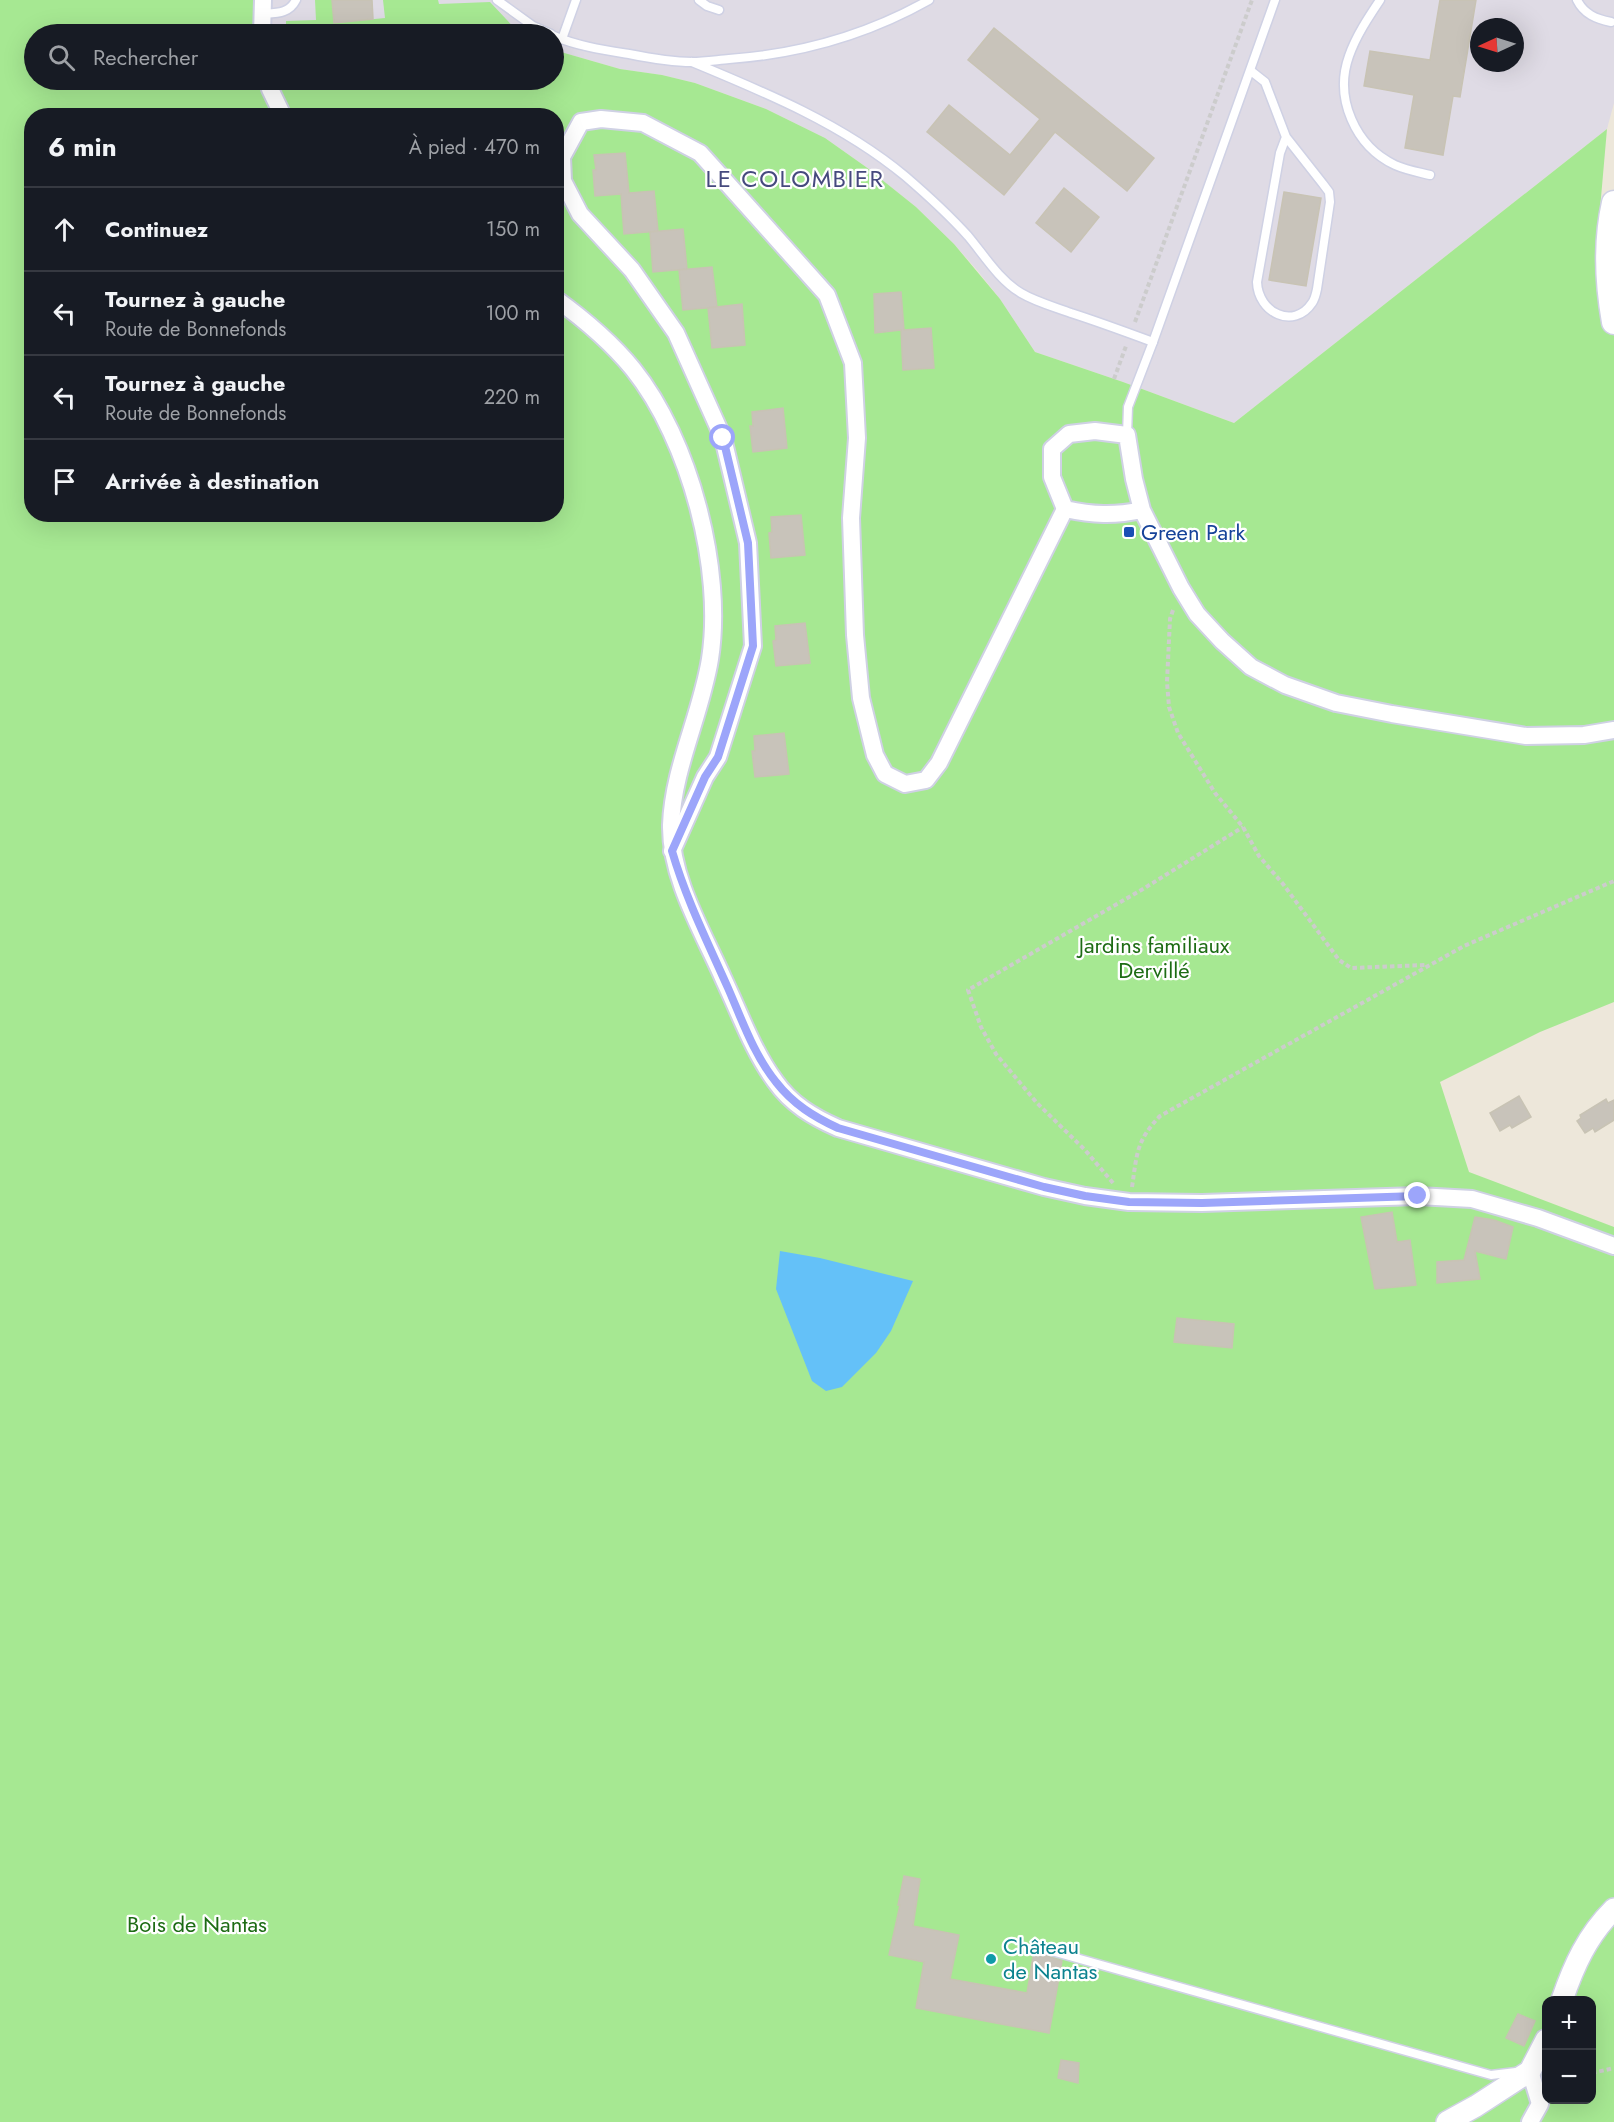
<!DOCTYPE html>
<html lang="fr">
<head>
<meta charset="utf-8">
<style>
  body { margin:0; font-family:Jost,sans-serif; background:#20242c; color:#f1f3f6 }
  .controls { position:absolute; right:18px; bottom:18px; display:grid; overflow:hidden; border-radius:12px; box-shadow:0 6px 24px #0002 }
  .controls button { width:54px; height:54px; display:grid; place-items:center; padding:0; border:0; border-bottom:2px solid #363941; background:#171b24; color:#f1f3f6; font:30px sans-serif }
  .compass { position:absolute; left:1470px; top:18px; width:54px; height:54px; border-radius:50%; background:#171b24; box-shadow:0 6px 24px #0002; rotate:266deg }
  .stop { position:absolute; width:18px; height:18px; margin:-14px; border:4px solid #9ca5fa; border-radius:50%; background:#fff }
  .stop.end { background:#9ca5fa; border-color:#fff; box-shadow:0 2px 6px #0008 }
  .list { margin:0; padding:0; list-style:none }
  h2 { display:flex; justify-content:space-between; align-items:center; height:78px; margin:0; padding:0 24px; font-size:26px }
  h2 small { font-size:20px; font-weight:400; color:#9ea1a6 }
  .list li { display:grid; grid-template-columns:39px 1fr auto; gap:18px; align-items:center; box-sizing:border-box; height:84px; padding:0 24px; border-top:2px solid #363941 }
  .list b { display:block; font-size:22px; white-space:nowrap }
  .list p { margin:0; font-size:20px; white-space:nowrap; color:#9ea1a6 }
  .list em { font-size:20px; font-style:normal; color:#9ea1a6 }
  .icon { flex:none; width:33px; height:33px; fill:none; stroke:currentColor; stroke-width:2; stroke-linecap:round; stroke-linejoin:round }
  .map { position:relative; flex:none; width:1614px; height:2122px; overflow:hidden }
  .search { position:absolute; background:#171b24; box-shadow:0 6px 24px #0002; left:24px; top:24px; width:540px; height:66px; display:flex; align-items:center; gap:15px; box-sizing:border-box; padding:0 21px; border-radius:33px; color:#9ea1a6; font-size:22px }
  .panel { position:absolute; background:#171b24; box-shadow:0 6px 24px #0002; left:24px; top:108px; width:540px; height:414px; border-radius:24px }
  .map>svg:first-child { display:block }
  .industrial { fill:#dfdbe5; fill-rule:evenodd }
  .green { fill:#a6e892; fill-rule:evenodd }
  .water { fill:#64c1f8 }
  .building { fill:#c8c3ba; stroke:#c8c3b4; stroke-width:1.5 }
  .lines { fill:none; stroke-linecap:round; stroke-linejoin:round }
  .service-casing { stroke:#cfd1e4; stroke-width:11 }
  .minor-casing { stroke:#cfd1e4; stroke-width:20 }
  .tertiary-casing { stroke:#cfd1e4; stroke-width:24 }
  .secondary-casing { stroke:#cfd1e4; stroke-width:27 }
  .path { stroke:#ccc; stroke-width:4; stroke-dasharray:4.5 3; stroke-linecap:butt }
  .service { stroke:#fff; stroke-width:8 }
  .minor { stroke:#fff; stroke-width:16 }
  .tertiary { stroke:#fff; stroke-width:21 }
  .secondary { stroke:#fff; stroke-width:24 }
  .route { stroke:#9ca5fa; stroke-width:8 }
  .transit-dot { fill:#1a4fb4; stroke:#fff; stroke-width:2 }
  .culture-dot { fill:#0f9aa8; stroke:#fff; stroke-width:2 }
  .labels { text-anchor:middle; dominant-baseline:central; stroke-width:4.5; stroke-linejoin:round; paint-order:stroke }
  .transit-label { font-size:22px; fill:#164399; stroke:#fff; text-anchor:start }
  .park-label { font-size:22px; fill:#1d6c14; stroke:#fff }
  .culture-label { font-size:22px; fill:#0d838f; stroke:#fff; text-anchor:start }
  .neighbourhood-label { font-size:24px; letter-spacing:1.5px; fill:#464a7e; stroke:#fff }
</style>
</head>
<body>
<div class="map">
<svg width="1614" height="2122" viewBox="0 0 1614 2122">
  <rect width="100%" height="100%" fill="#ede7da"/>
  <path class="industrial" d="M272 0H1614V103L1607 129 1234 423 1123 382 1035 352 1000 299 977 270 954 244 916 207 866 167 825 138 766 109 695 83 662 75 620 69 554 50V34H268ZM1479 27H1515V63H1479Z"/>
  <g class="green">
    <path d="M0 0H272L268 34H34V80H554V50L620 69 662 75 695 83 766 109 825 138 866 167 916 207 954 244 1000 299 1035 352 1123 382 1234 423 1607 129 1600 209 1614 202V1002L1540 1032 1440 1082 1469 1172 1614 1227V2122H0ZM32 116H556V514H32ZM1546 2000H1592V2100H1546Z"/>
    <polygon points="315,0 332,0 334,23 385,18 383,0 438,0 439,4 490,2 520,34 281,34 281,27 286,26 286,21 316,20"/>
  </g>
  <polygon class="water" points="780,1251 820,1258 913,1281 891,1331 876,1353 842,1387 826,1391 812,1381 776,1289"/>
  <g class="building">
    <polygon points="332,0 372,0 373,19 334,23"/>
    <polygon points="1440,0 1476,0 1460,97 1453,96 1443,155 1405,148 1414,95 1364,86 1370,51 1430,60"/>
    <polygon points="994,28 1154,158 1127,191 1055,132 1004,195 927,132 949,105 1010,155 1040,119 968,60"/>
    <polygon points="625,153 629,193 654,191 658,231 624,234 621,194 595,196 593,170 596,170 594,155"/>
    <polygon points="1064,188 1099,217 1071,252 1036,223"/>
    <polygon points="1284,192 1321,198 1306,286 1269,280"/>
    <polygon points="683,229 687,269 653,272 650,232"/>
    <polygon points="712,267 717,307 683,310 679,270"/>
    <polygon points="901,292 904,330 931,328 934,368 903,370 901,330 875,333 874,294"/>
    <polygon points="742,304 745,345 712,348 708,308"/>
    <polygon points="783,408 787,448 753,452 750,426 753,426 752,412"/>
    <polygon points="801,515 805,555 771,558 769,533 772,532 771,517"/>
    <polygon points="805,623 810,663 776,666 773,641 776,640 775,626"/>
    <polygon points="784,733 789,774 755,777 752,751 755,751 754,736"/>
    <polygon points="1519,1096 1531,1117 1512,1128 1510,1125 1500,1131 1490,1113"/>
    <polygon points="1606,1099 1608,1103 1614,1100 1614,1120 1595,1132 1593,1128 1585,1133 1577,1121 1581,1118 1580,1115"/>
    <polygon points="1392,1212 1397,1242 1410,1240 1416,1285 1375,1289 1361,1217"/>
    <polygon points="1475,1217 1494,1220 1513,1227 1506,1259 1475,1251 1480,1279 1437,1283 1437,1262 1464,1260"/>
    <polygon points="1177,1318 1234,1324 1232,1348 1174,1342"/>
    <polygon points="904,1876 920,1879 913,1926 959,1935 950,1979 1027,1993 1034,1951 1062,1961 1049,2033 916,2008 924,1962 889,1955 900,1905 898,1905"/>
    <polygon points="1518,2014 1535,2021 1524,2046 1506,2038"/>
    <polygon points="1061,2060 1079,2063 1078,2083 1058,2078"/>
  </g>
  <g class="lines">
    <g class="service-casing">
      <g id="service">
        <polyline points="497,0 533,26 551,34"/>
        <polyline points="699,0 707,6 719,10"/>
        <path d="M1380 0C1368 18 1356 36 1349 56 1334 98 1355 146 1395 165 1406 170 1418 172 1430 175"/>
        <path d="M1577 0C1584 14 1596 19 1611 22"/>
        <path d="M262 14C276 13 289 14 296 0"/>
        <path d="M554 36C577 46 604 50 629 54 649 58 671 62 692 62 704 62 717 60 729 59 799 54 867 35 929 0"/>
        <polyline points="562,39 576,0"/>
        <path d="M692 62C767 93 842 124 905 176 926 194 949 215 968 236 984 255 999 280 1021 293 1036 302 1055 307 1071 313 1099 322 1126 332 1153 342"/>
        <path d="M1251 71 1265 82 1286 137 1280 153 1257 282C1258 313 1294 330 1312 303 1315 299 1316 294 1317 289L1330 202 1329 192 1323 184 1286 137"/>
        <polyline points="1127,435 1128,407 1153,342 1275,0"/>
        <polyline points="1048,1950 1491,2075 1516,2072"/>
      </g>
    </g>
    <g class="minor-casing">
      <g id="minor">
        <polyline points="262,34 263,0"/>
        <polyline points="269,80 270,89 283,116"/>
        <path d="M556 299C585 320 611 342 633 369 690 440 724 570 710 659 701 715 673 768 671 825 670 878 703 932 724 980 740 1014 753 1051 775 1081 791 1104 813 1117 838 1128L1044 1187 1085 1196 1129 1202 1202 1203 1418 1196 1472 1199 1538 1218 1614 1246"/>
        <path d="M1142 510C1114 516 1093 515 1065 509L1052 477V449L1069 434 1095 431 1127 435 1134 479 1142 510 1181 588 1197 614 1222 641 1251 667 1285 685 1336 703 1392 714 1526 736 1584 735 1614 730"/>
        <polyline points="672,851 705,777 718,757 753,646 748,543 723,438 676,333 632,270 580,214 563,181 562,157 581,122 601,119 643,123 700,153 827,295 853,363 857,438 851,518 855,635 861,698 875,755 885,774 905,784 926,780 939,763 1065,509"/>
        <polyline points="1530,2071 1540,2104 1530,2122"/>
      </g>
    </g>
    <g class="tertiary-casing">
      <g id="tertiary">
        <path d="M1562 2000C1574 1965 1587 1936 1614 1909"/>
        <polyline points="1447,2122 1476,2106 1530,2071 1546,2040"/>
      </g>
    </g>
    <g class="secondary-casing">
      <path id="secondary" d="M1614 203C1605 243 1607 282 1614 322"/>
    </g>
    <g class="path">
      <polyline points="1135,322 1252,0"/>
      <polyline points="1114,379 1126,346"/>
      <polyline points="1173,610 1170,619 1167,682 1169,707 1178,733 1215,793 1243,827 1259,856 1283,884 1339,960 1351,968 1426,965"/>
      <polyline points="1113,1183 1085,1150 1037,1103 996,1054 981,1027 968,990 1143,889 1243,827"/>
      <path d="M1132 1187C1137 1154 1136 1141 1160 1116L1464 946 1614 881"/>
      <polyline points="1592,2073 1614,2068"/>
    </g>
    <use href="#service" class="service"/>
    <use href="#minor" class="minor"/>
    <use href="#tertiary" class="tertiary"/>
    <use href="#secondary" class="secondary"/>
  </g>
  <g class="lines">
    <path class="route" d="M723 438 748 543 753 646 718 757 705 777 672 851C686 899 708 943 728 988 742 1020 754 1055 776 1082 793 1104 814 1117 838 1128L1044 1187 1085 1196 1129 1202 1202 1203 1418 1196"/>
  </g>
  <rect class="transit-dot" x="1123" y="526" width="12" height="12" rx="3"/>
  <circle class="culture-dot" cx="991" cy="1959" r="6"/>
  <g class="labels">
    <g class="transit-label">
      <text x="1141" y="532">Green Park</text>
    </g>
    <g class="park-label">
      <text x="1154" y="945">Jardins familiaux<tspan x="1154" dy="25">Dervillé</tspan></text>
      <text x="197" y="1924">Bois de Nantas</text>
    </g>
    <g class="culture-label">
      <text x="1003" y="1946">Château<tspan x="1003" dy="25">de Nantas</tspan></text>
    </g>
    <g class="neighbourhood-label">
      <text x="795" y="178">LE COLOMBIER</text>
    </g>
  </g>
</svg>
<div class="controls">
<button>+</button>
<button>−</button>
</div>
<svg class="compass" viewBox="-18 -18 36 36"><path d="M0-13l5 13h-10z" fill="#e53935"/><path d="M0 13l5-13h-10z" fill="#9ea1a6"/></svg>
<div class="stop" style="left:723px;top:438px"></div>
<div class="stop end" style="left:1418px;top:1196px"></div>
<div class="search"><svg class="icon" aria-label="search" viewBox="0 0 24 24"><circle cx="10" cy="10" r="6"/><path d="M15 15l6 6"/></svg>Rechercher</div>
<section class="panel">
<h2>6 min<small>À pied · 470 m</small></h2>
<ul class="list">
<li><svg class="icon" aria-label="ahead" viewBox="0 0 24 24"><path d="M12 20V5M6 11l6-6 6 6"/></svg><div><b>Continuez</b></div><em>150 m</em></li>
<li><svg class="icon" aria-label="left" viewBox="0 0 24 24"><path d="M17 20v-9H6M10 6l-5 5 5 5"/></svg><div><b>Tournez à gauche</b><p>Route de Bonnefonds</p></div><em>100 m</em></li>
<li><svg class="icon" aria-label="left" viewBox="0 0 24 24"><path d="M17 20v-9H6M10 6l-5 5 5 5"/></svg><div><b>Tournez à gauche</b><p>Route de Bonnefonds</p></div><em>220 m</em></li>
<li><svg class="icon" aria-label="arrive" viewBox="0 0 24 24"><path d="M6 21V4h12l-3 4 3 4H6"/></svg><div><b>Arrivée à destination</b></div></li>
</ul>
</section>
</div>
</body>
</html>
